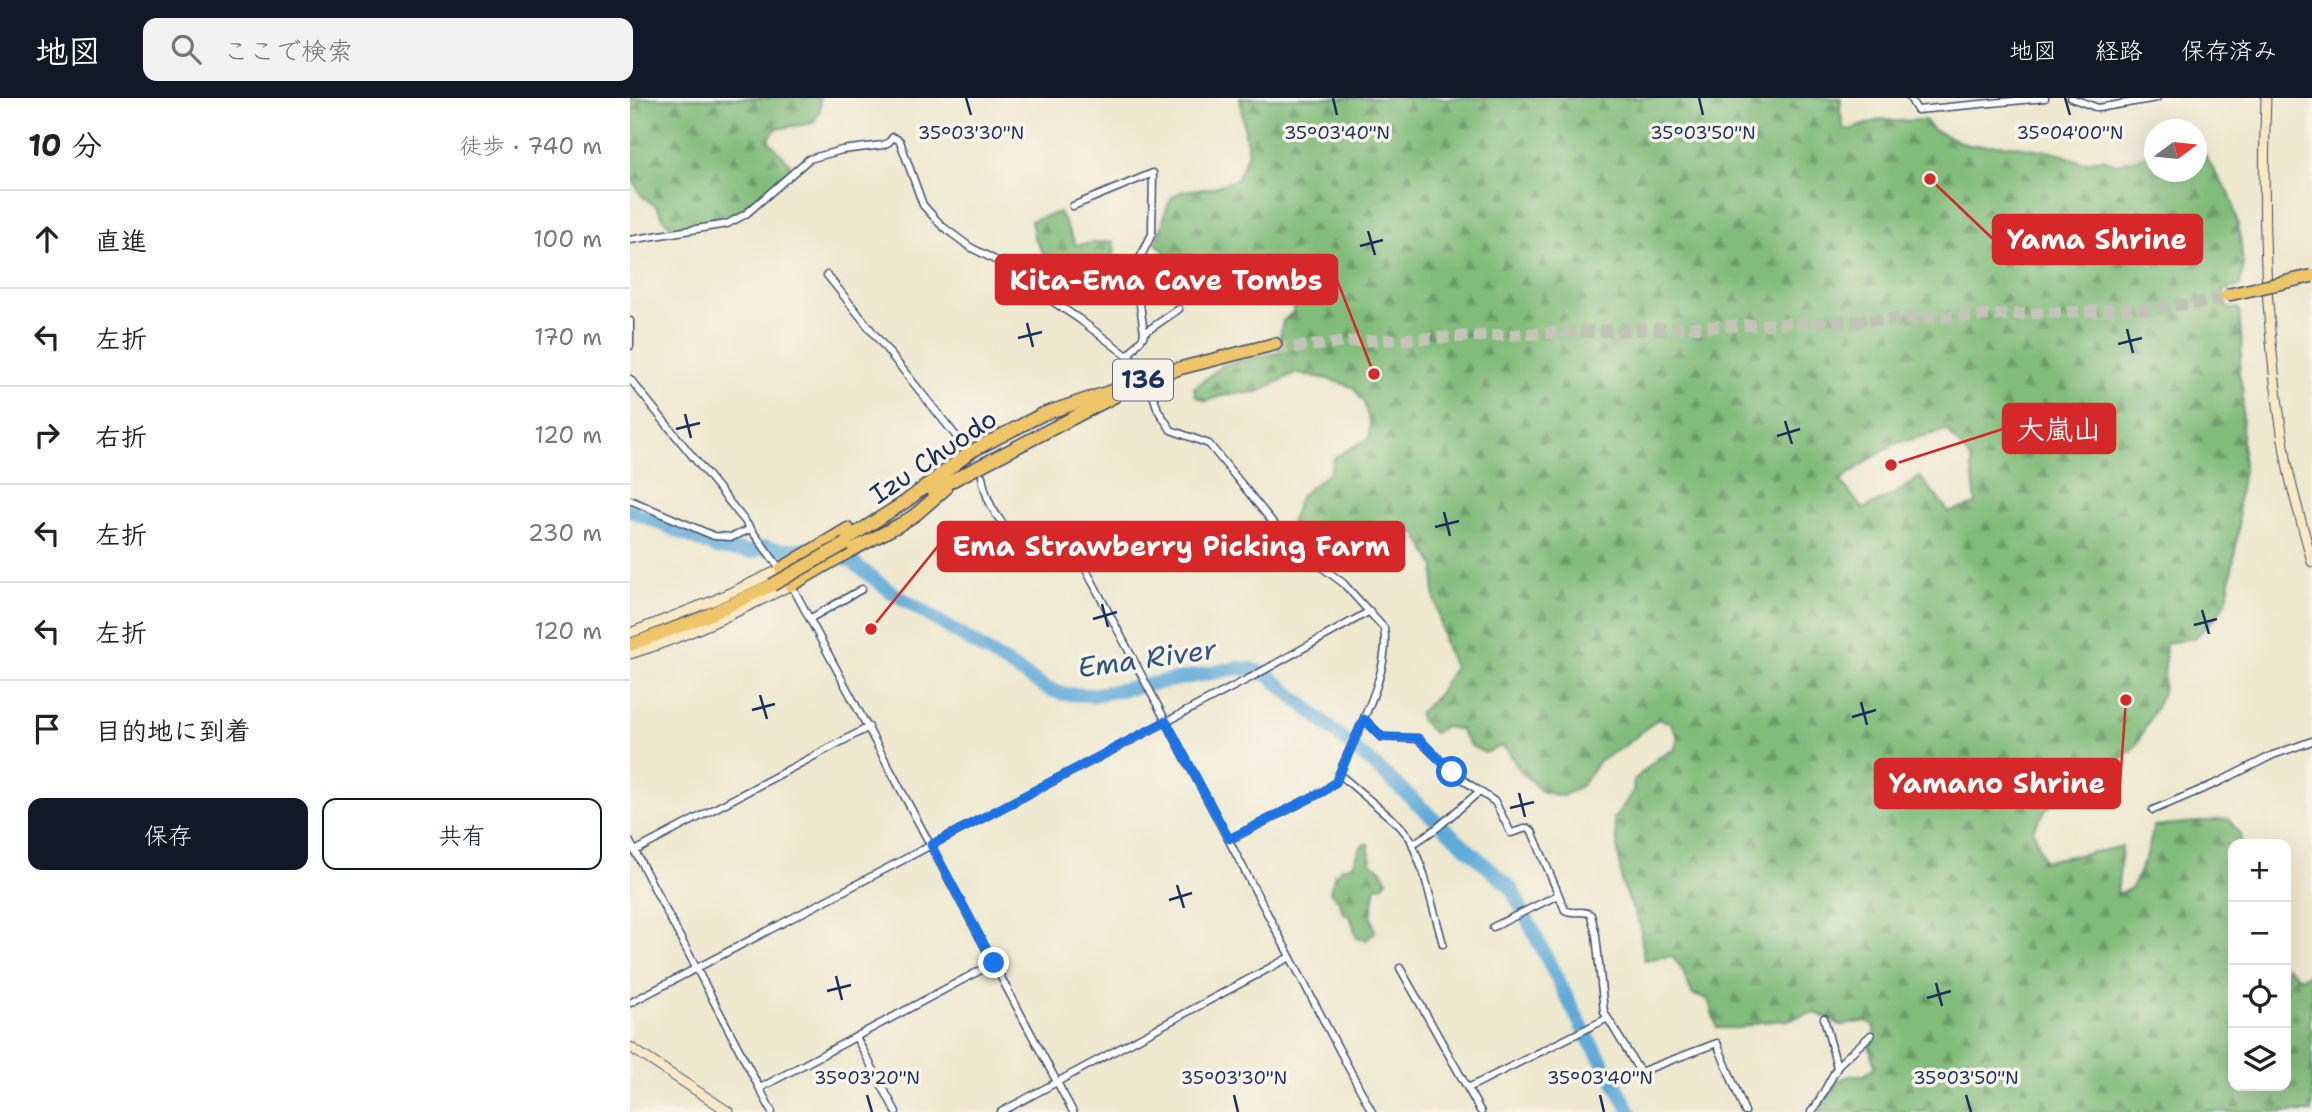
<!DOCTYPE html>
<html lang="ja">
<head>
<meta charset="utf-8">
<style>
  body { margin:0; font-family:"Shantell Sans","Klee One",sans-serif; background:#f2f2f2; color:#222 }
  .controls { position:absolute; right:21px; bottom:21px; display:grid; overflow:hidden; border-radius:14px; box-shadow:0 7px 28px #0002 }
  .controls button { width:63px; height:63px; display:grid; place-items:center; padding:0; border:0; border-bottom:2px solid #e0e0e0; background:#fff; color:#222; font:35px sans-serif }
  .compass { position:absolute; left:1514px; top:21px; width:63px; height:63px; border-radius:50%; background:#fff; box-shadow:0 7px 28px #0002; rotate:75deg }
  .stop { position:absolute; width:21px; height:21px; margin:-16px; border:5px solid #1a73e8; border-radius:50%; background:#fff }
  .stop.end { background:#1a73e8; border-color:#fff; box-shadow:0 2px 7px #0008 }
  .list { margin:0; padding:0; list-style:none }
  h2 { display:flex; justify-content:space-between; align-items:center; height:91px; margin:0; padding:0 28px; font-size:30px }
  h2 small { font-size:23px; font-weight:400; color:#767676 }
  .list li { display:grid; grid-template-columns:46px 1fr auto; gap:21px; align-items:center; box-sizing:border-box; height:98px; padding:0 28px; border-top:2px solid #e0e0e0 }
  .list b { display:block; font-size:26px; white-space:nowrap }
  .list em { font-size:23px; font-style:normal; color:#767676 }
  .actions { display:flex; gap:14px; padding:21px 28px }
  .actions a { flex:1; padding:16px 0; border:2px solid #111827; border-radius:14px; text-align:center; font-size:24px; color:#111827 }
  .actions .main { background:#111827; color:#fff }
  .icon { flex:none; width:38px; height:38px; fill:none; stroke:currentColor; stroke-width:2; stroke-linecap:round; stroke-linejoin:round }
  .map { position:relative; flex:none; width:1682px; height:1014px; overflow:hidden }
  header { display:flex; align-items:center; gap:42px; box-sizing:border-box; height:98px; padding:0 35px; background:#111827; color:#fff }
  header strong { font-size:33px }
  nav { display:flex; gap:38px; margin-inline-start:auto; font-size:24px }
  .search { width:490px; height:63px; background:#f2f2f2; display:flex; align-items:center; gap:18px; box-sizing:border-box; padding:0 24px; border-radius:14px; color:#767676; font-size:26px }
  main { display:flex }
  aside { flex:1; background:#fff }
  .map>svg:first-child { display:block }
  .forest { fill:url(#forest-firs); stroke:#4e766c; stroke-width:2; fill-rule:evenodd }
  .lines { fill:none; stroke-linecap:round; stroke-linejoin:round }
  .river { stroke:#60aad8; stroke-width:14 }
  .highway-tunnel { stroke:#c3c3b8; stroke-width:12; stroke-dasharray:12 6; stroke-linecap:butt }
  .street-casing { stroke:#3a4b6f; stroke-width:9 }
  .secondary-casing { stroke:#3a4b6f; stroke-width:11 }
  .highway-casing { stroke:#3a4b6f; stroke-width:15 }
  .street { stroke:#fff; stroke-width:6 }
  .secondary { stroke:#f8e8c3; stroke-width:9 }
  .highway { stroke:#eec569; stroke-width:12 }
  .highway-bridge-casing { stroke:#3a4b6f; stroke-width:15; stroke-linecap:butt }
  .highway-bridge { stroke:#eec569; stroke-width:12 }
  .route { stroke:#1a73e8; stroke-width:9 }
  .ticks { fill:none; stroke:#1b2f5e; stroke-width:2.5 }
  .labels { text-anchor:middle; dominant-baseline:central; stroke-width:7; stroke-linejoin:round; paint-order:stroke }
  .shield { fill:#f7f3e8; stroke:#5d6a87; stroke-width:2 }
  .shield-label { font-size:24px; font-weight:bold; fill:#1b2f5e }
  .street-label { font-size:26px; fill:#1b2f5e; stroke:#f7f3e8 }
  .water-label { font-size:28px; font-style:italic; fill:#305483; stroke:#f7f3e8 }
  .ticks-label { font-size:18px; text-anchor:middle; fill:#1b2f5e; stroke:#f7f3e8; stroke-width:7; stroke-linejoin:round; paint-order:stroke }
  .leader { fill:none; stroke:#d62828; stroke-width:2.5 }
  .callout-dot { fill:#d62828; stroke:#f7f3e8; stroke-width:2.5 }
  .callout { fill:#d62828; stroke:#d62828; stroke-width:2.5 }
  .callout-label { font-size:28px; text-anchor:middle; font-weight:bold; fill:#fff }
</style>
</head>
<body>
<header>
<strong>地図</strong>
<div class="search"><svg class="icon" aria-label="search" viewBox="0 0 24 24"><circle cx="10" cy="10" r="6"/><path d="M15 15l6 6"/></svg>ここで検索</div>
<nav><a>地図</a><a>経路</a><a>保存済み</a></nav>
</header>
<main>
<aside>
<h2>10 分<small>徒歩 · 740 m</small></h2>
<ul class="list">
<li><svg class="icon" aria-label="ahead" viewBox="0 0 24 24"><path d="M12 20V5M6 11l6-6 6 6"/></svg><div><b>直進</b></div><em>100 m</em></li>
<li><svg class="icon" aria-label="left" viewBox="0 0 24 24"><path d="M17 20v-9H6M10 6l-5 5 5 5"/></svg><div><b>左折</b></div><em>170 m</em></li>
<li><svg class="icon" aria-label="right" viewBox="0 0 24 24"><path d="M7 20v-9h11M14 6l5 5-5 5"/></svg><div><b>右折</b></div><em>120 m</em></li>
<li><svg class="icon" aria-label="left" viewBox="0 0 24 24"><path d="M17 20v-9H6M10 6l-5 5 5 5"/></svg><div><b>左折</b></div><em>230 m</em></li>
<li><svg class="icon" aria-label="left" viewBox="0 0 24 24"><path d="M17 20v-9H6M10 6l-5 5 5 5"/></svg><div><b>左折</b></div><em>120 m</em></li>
<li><svg class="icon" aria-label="arrive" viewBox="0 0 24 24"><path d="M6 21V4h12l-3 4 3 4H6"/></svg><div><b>目的地に到着</b></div></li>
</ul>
<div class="actions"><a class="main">保存</a><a>共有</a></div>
</aside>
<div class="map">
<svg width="1682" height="1014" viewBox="0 0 1682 1014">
  <defs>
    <pattern id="forest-firs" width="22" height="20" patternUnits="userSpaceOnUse" patternTransform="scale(1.75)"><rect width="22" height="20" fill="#81bc7a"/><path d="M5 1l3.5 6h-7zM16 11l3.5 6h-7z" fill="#699967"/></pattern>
  </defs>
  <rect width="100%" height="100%" fill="#f7f3e8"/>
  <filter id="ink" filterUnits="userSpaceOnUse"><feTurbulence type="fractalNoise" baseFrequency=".0143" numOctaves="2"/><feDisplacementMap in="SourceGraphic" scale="14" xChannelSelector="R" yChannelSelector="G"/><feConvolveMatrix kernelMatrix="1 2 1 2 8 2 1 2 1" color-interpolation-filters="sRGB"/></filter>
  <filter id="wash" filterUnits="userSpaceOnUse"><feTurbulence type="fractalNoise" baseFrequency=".00686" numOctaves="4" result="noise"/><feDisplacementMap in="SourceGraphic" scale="28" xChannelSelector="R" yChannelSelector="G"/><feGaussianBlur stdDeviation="1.57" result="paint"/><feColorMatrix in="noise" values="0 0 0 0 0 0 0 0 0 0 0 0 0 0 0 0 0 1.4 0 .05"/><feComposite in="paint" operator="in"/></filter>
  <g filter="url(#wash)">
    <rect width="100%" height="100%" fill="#ede8ce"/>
    <g class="forest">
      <polygon points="0,0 190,0 190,13 183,25 146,31 138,42 160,66 159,72 144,86 107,114 60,127 41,128 34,122 27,109 12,98 0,78"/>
      <path d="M610 0H1211L1210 13 1214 32 1222 31 1252 21 1264 23 1295 22 1303 32 1338 47H1380L1429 55 1451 64 1473 61 1486 66 1524 56V74H1566L1567 43 1590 83 1599 94 1603 106 1610 137 1613 170 1610 188 1593 193 1598 211 1609 210 1612 249 1609 274 1613 294 1612 345 1614 369 1608 401 1609 429 1597 501 1587 518 1565 540 1536 545 1533 595 1507 646 1475 678 1418 709 1403 731 1414 763 1492 749 1487 796 1502 790 1517 757 1524 728 1599 721 1610 737 1612 746H1603V988H1656V868L1669 880 1682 875 1680 930 1682 931V1014H1188C1205 991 1201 976 1235 977L1245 968 1239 949 1246 940 1244 928 1237 923 1211 927 1188 916 1181 915 1157 922 1130 924 1110 930H1087L1078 901 1063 897 1052 871 1042 858 1014 862 1010 827 992 786 984 721 1003 694 1004 682 1028 660 1045 651 1048 639 1040 624 1028 621 993 649 969 663 952 687 933 698 913 694 892 675 877 652 872 648 855 655 841 648 829 631 814 629 804 635 791 623 789 615 806 599 824 570 814 544 804 494 805 468 786 436 768 430 749 435 739 449 713 460C689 450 671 448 661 422L671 397 700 374 704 360 739 340 740 326 734 305 723 289 698 281 665 275 628 294 599 296 576 303 566 298 564 290 593 267 651 254 654 250 650 239 653 223 663 214 664 207 675 196 668 180 658 178 647 171 618 180 598 191H589L576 198 568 193V167L562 158 537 157 526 144C532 132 533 120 538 107 545 88 565 93 580 90 589 88 598 84 607 82L618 55ZM1317 332 1341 362 1346 406 1319 414 1290 379 1263 397 1233 411 1210 382 1263 346Z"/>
      <path d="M429 114 446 147 483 143 485 155 473 164 475 170C458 183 438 183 421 196L422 171 404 139 401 123Z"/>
      <path d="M738 746 741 765 752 772 757 782 753 787 746 788 741 817 745 834 736 842 727 840C722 831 726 820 714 815L709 803 700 794 705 776 709 774 711 770 723 767 732 747Z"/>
    </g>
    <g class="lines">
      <polyline class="river" points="0,412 87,450 122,454 135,449 152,452 180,450 199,453 222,464 260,493 418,591 433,596 463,597 608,570 621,571 639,578 750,672 881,790 957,939 980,976 1000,1014"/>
    </g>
  </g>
  <g filter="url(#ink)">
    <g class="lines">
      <polyline class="highway-tunnel" points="646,251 727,243 1515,211 1593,202"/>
      <g class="street-casing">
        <g id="street">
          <polyline points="1280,0 1287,12 1415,0"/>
          <polyline points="1441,0 1468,10 1527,0"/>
          <polyline points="443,108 523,75 522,136 505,170 514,235 513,239 498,258"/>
          <polyline points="0,142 97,126 116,116 179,61 212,52 253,47 259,44 263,39 270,43 272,49 293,107 312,128 340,149 396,178 422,203 449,221 512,269 516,276"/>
          <polyline points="197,177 334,348"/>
          <polyline points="0,223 0,248"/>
          <polyline points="514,235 549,211"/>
          <polyline points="0,281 114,422 151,472"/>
          <path d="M520 288 528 312 541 332 579 346 653 437 666 450 713 485 754 530C762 578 722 640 706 684L694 693 599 742"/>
          <path d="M352 378C357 410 371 427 395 447L447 461 453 466 742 1014"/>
          <polyline points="0,402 84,438 102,439 121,431"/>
          <polyline points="161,486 443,1014"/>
          <polyline points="181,520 232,491"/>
          <path d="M734 621 752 639 788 641 822 674 865 704 881 735 897 730 902 733 935 812C943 817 954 811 961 817L966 837 974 914 1010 974 1087 945 1115 1014"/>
          <polyline points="709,676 769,727 780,740 794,776 813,846"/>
          <polyline points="1523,712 1587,685 1643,657 1682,643"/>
          <polyline points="0,744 142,1014"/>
          <polyline points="783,746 807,730 850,693"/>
          <polyline points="5,753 239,629"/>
          <polyline points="863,829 928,797"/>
          <polyline points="770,870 851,1014"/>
          <polyline points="0,905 620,580 740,513"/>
          <polyline points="1194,920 1207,969"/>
          <polyline points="226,939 266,1014"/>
          <polyline points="130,990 364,865"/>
          <polyline points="838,990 976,921"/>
          <polyline points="371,1014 660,859"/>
          <polyline points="1181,1014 1186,1008 1209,966 1241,937"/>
        </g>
      </g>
      <g class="secondary-casing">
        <g id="secondary">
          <path d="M1636 0C1631 122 1636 246 1657 366 1663 398 1674 431 1682 464"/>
          <polyline points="0,535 80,504 151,471"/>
          <path d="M0 556C56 539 110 513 161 487"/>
          <polyline points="0,949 99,1014"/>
        </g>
      </g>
      <g class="highway-casing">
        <g id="highway">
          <polyline points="302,393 485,298"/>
          <polyline points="214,443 275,404 342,353 413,316 551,270 645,246"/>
          <polyline points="151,471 218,431"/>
          <polyline points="161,487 218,454 269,427 285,417 315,391"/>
          <polyline points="0,547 74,519 142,487"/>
        </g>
      </g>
      <use href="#street" class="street"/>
      <use href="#secondary" class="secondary"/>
      <use href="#highway" class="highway"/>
      <g class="highway-bridge-casing">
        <g id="highway-bridge">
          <polyline points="1597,197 1682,178"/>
          <polyline points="142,487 215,446"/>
        </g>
      </g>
      <use href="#highway-bridge" class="highway-bridge"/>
    </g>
  </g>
  <g class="lines" filter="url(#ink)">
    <polyline class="route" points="364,865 301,747 536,623 599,741 694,693 706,684 734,621 752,639 788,640 822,674"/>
  </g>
  <path class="ticks" d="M336 0 341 17M703 0 707 17M1069 0 1073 17M1435 0 1440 17M738 133 745 157M730 148 753 142M397 225 403 249M1497 231 1503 255M388 240 412 234M1488 246 1512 240M55 316 61 340M1155 323 1162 346M46 331 70 325M1147 338 1170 331M814 414 820 438M805 429 829 423M472 506 478 529M1572 512 1579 536M463 521 487 514M1564 527 1587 521M130 597 137 621M1231 604 1237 627M122 612 145 606M1222 619 1246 612M889 695 895 719M880 710 904 704M547 787 554 810M539 802 562 795M206 878 212 902M1306 885 1312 908M197 893 221 887M1297 900 1321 893M237 997 242 1014M604 997 608 1014M970 997 974 1014M1336 997 1341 1014"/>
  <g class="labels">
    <rect class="shield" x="483" y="261.5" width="60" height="41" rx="5"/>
    <g class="shield-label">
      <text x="513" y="282">136</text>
    </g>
    <g class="street-label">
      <text transform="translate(303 358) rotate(-34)">Izu Chuodo</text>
    </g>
    <g class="water-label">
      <text transform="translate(517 560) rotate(-8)">Ema River</text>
    </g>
  </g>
  <g class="ticks-label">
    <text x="341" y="41">35°03'30"N</text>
    <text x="707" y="41">35°03'40"N</text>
    <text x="1073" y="41">35°03'50"N</text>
    <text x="1440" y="41">35°04'00"N</text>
    <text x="237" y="986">35°03'20"N</text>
    <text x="604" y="986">35°03'30"N</text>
    <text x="970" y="986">35°03'40"N</text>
    <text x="1336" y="986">35°03'50"N</text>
  </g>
  <path class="leader" d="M1300 81L1363 141M744 276L707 182M1261 367L1373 331M241 531L308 448M1496 602L1490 685"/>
  <g class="callout-dot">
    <circle cx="1300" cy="81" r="7"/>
    <circle cx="744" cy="276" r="7"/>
    <circle cx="1261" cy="367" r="7"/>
    <circle cx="241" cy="531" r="7"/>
    <circle cx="1496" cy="602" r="7"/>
  </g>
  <g class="callout">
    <rect x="1363" y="117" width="209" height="49" rx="7"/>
    <rect x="366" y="157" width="341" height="49" rx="7"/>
    <rect x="1373" y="306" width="112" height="49" rx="7"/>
    <rect x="308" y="424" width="466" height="49" rx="7"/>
    <rect x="1245" y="661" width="245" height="49" rx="7"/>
  </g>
  <g class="callout-label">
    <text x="1467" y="151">Yama Shrine</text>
    <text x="536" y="192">Kita-Ema Cave Tombs</text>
    <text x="1429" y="341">大嵐山</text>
    <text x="541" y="458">Ema Strawberry Picking Farm</text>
    <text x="1367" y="695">Yamano Shrine</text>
  </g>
</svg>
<div class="controls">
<button>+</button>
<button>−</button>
<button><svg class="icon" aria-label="locate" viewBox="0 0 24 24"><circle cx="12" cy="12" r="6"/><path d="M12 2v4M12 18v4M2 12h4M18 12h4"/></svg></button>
<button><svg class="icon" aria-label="layers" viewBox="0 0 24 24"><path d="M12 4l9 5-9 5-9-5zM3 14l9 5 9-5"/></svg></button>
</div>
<svg class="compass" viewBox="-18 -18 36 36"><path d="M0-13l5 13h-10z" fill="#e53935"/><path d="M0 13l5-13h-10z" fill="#767676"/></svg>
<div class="stop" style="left:822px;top:674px"></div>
<div class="stop end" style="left:364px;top:865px"></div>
</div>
</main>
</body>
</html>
